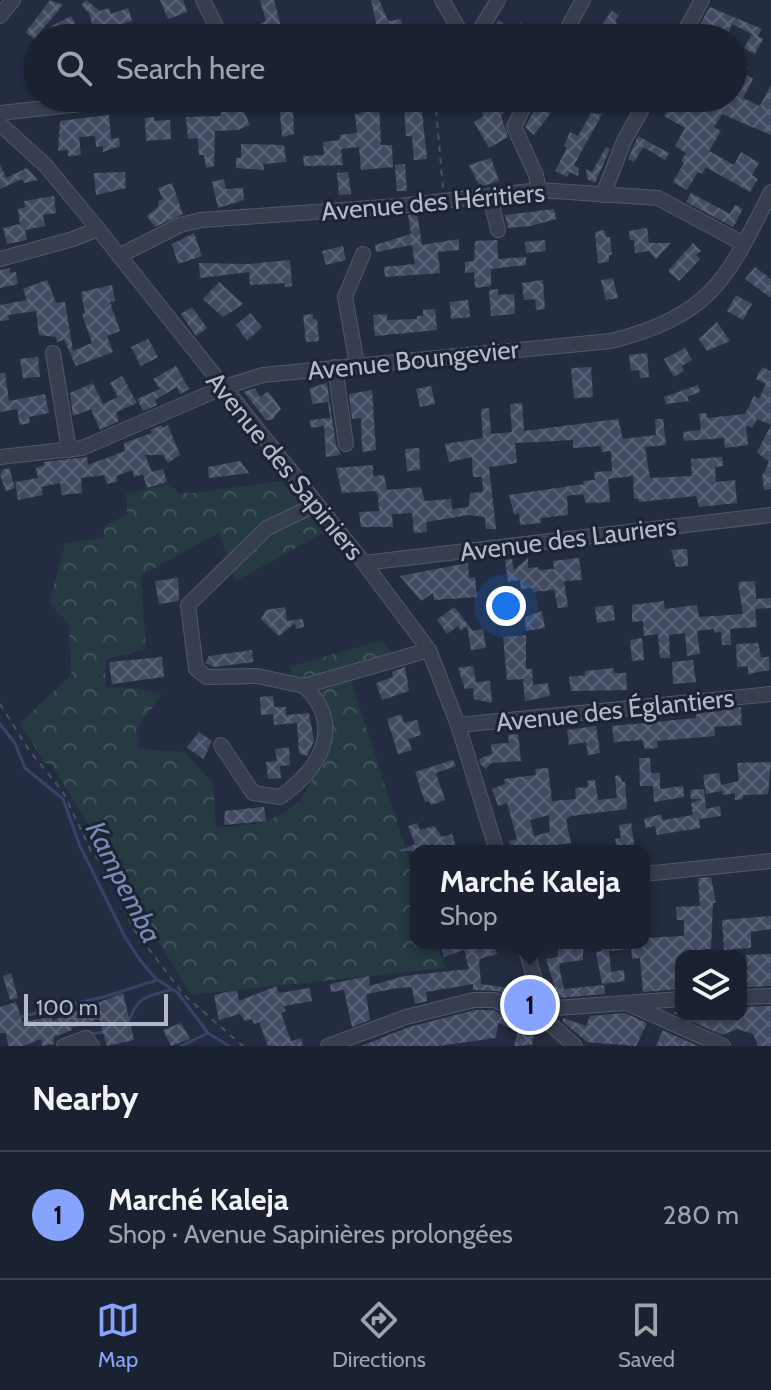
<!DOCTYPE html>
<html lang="en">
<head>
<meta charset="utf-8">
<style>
  body { margin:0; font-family:Cabin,sans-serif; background:#272e3c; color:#f1f3f6 }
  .controls { position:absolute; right:24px; bottom:24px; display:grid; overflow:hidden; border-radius:16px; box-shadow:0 2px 6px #0004 }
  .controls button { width:72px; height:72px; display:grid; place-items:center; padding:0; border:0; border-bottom:2px solid #383e4c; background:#1a2130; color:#f1f3f6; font:40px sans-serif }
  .scale { position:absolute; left:24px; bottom:20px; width:144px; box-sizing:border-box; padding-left:8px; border:4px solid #b3b9ca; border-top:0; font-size:22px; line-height:28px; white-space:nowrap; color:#b3b9ca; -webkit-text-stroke:6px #1c2334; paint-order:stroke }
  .you { position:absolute; left:506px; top:606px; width:28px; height:28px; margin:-20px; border:6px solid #fff; border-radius:50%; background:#1a73e8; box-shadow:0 0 0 12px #1a73e833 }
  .badge { display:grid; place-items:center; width:52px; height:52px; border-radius:50%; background:#86a4fd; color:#111; font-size:26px; font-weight:700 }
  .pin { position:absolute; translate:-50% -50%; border:4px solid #fff; box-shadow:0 2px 8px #0006 }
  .popup { position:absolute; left:410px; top:845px; width:240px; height:104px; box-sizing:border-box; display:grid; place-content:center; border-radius:16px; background:#1a2130; filter:drop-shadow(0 2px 6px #0005); font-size:26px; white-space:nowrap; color:#9fa3ab }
  .popup b { font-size:30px; color:#f1f3f6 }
  .popup::after { content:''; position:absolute; left:50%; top:100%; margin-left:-16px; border:16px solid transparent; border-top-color:#1a2130 }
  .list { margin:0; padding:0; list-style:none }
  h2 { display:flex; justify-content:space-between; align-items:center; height:104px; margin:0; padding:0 32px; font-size:34px }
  h2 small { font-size:26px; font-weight:400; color:#9fa3ab }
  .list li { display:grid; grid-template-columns:52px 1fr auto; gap:24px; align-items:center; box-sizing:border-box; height:128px; padding:0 32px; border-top:2px solid #383e4c }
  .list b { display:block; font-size:30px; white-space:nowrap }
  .list p { margin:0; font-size:26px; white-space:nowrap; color:#9fa3ab }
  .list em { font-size:26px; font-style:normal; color:#9fa3ab }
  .icon { flex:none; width:44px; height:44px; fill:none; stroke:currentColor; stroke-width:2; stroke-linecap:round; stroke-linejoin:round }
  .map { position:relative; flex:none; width:771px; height:1046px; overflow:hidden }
  .search { position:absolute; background:#1a2130; box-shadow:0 2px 6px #0004; left:24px; right:24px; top:24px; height:88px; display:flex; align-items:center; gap:20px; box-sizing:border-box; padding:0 28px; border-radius:44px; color:#9fa3ab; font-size:30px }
  .sheet { height:232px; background:#1a2130 }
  nav { display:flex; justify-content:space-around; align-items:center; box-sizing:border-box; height:112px; border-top:2px solid #383e4c; background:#1a2130; font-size:22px; color:#9fa3ab }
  nav a { display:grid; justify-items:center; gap:4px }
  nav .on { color:#86a4fd }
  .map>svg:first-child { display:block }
  .forest { fill:url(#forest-crowns) }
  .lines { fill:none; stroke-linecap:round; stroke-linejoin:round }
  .stream { stroke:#364467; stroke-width:3 }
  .building { fill:url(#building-cross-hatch); fill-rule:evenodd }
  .minor-casing { stroke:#52596a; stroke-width:16 }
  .path { stroke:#43575e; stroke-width:2; stroke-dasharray:6 6; stroke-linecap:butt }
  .minor { stroke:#373e4f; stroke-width:14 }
  .labels { text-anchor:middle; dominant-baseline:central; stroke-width:6; stroke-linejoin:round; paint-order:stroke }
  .street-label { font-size:26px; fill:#b3b9ca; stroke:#1c2334 }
  .water-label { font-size:28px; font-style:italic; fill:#7a8bb3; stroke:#1c2334 }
</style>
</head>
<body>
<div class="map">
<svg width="771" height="1046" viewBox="0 0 771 1046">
  <defs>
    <pattern id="forest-crowns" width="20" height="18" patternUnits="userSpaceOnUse" patternTransform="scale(2)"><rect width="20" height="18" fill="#253a41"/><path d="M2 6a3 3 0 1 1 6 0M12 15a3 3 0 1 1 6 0" fill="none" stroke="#42545b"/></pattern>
    <pattern id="building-cross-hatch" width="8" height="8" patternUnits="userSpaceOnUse" patternTransform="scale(2)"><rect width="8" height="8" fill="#424b62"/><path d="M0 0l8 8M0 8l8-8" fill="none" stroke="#5b6377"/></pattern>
  </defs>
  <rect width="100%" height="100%" fill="#232c40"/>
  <path class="forest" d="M282 481 298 501 296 516H310L323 533 236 581 219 533 141 575 146 649 106 660 105 687 136 688 162 694 136 730 140 749 185 752 213 783 216 827C300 829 334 781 312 701L293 689 290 667 382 640 399 663 350 678 416 880V943H436L445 968 191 995 52 765 44 762 20 723 71 675 69 623 49 604 65 543 103 538 105 526 127 514 126 494 170 484 179 493H193Z"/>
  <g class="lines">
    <g class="stream">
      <polyline points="0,724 15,743 25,768 63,799 80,846 125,937 140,960 155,978 178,993 208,1033 229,1046"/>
      <polyline points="20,1017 107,996 157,980"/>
      <path d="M129 1020C139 996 145 997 170 990"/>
      <polyline points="89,1034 105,1032"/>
      <polyline points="181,1046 206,1034"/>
    </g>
  </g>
  <g class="building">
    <polygon points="50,0 63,5 34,39 26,32"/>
    <polygon points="86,0 100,11 109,8 111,14 128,8 132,21 105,30 105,38 92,38 92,32 86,32 85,24 92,24 89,13 81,5"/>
    <polygon points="160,0 183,0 187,12 168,19"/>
    <polygon points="260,0 274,0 282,30 265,33 268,38 248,38 245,32 266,21"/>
    <polygon points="371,0 379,0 388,21 401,19 405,38 372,38 370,27 377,26"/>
    <polygon points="710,7 762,29 758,36 763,39 755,54 744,48 752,34 732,24 726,38 692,38"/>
    <polygon points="612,11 619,15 615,22 622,28 615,38 602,38 606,31 600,27"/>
    <polygon points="71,16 76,26 56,37 50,27"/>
    <polygon points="498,20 514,31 520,23 543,38 489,38"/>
    <polygon points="733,41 742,46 735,60 748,67 744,74 753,79 743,98 760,106 771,85 771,135 722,114 714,127 721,131 709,151 734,165 741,152 759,163 752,175 758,179 750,192 706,167 702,174 698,172 687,190 673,182 684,163 681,161 686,153 675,146 685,128 664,116 674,98 699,110 706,98 733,98"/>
    <polygon points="489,98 516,98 501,116 508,137 489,148 474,122 484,116 481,111 495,103"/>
    <polygon points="544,98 574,98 564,112 556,106 534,135 525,127 538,103 543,106 550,102"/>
    <polygon points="220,103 240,103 250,125 238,130 215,131 214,166 206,168 204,155 199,155 198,138 188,139 186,117 221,116"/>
    <polygon points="379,103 381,145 392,145 393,167 361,170 359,147 341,149 343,165 304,166 303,156 324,155 323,142 340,140 340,135 357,133 355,114 361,114 360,104"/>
    <polygon points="421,103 427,159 414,160 412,136 406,136 404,104"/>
    <polygon points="293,110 294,134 282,137 280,111"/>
    <polygon points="591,113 602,114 574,165 579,168 578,176 570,172 567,177 555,171 567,148 564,146 570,132 578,136"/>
    <polygon points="109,115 111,139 119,138 120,146 103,152 103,146 96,147 95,136 79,137 81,155 68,156 68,150 58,151 60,121"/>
    <polygon points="154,117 154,121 170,120 171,139 146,141 145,118"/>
    <polygon points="638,136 669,153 665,160 643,147 634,162 628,159"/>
    <polygon points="241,144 284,145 286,162 263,164 264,170 236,168 236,158 241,158"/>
    <polygon points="606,147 610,149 595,183 587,179 586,169 592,172"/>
    <polygon points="491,158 499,181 480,187 469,165"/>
    <polygon points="0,164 6,178 27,168 38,180 24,183 22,179 0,189"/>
    <polygon points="405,164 407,191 397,191 395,165"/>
    <polygon points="125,172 126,188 96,195 94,173"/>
    <polygon points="348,172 351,194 339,195 337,173"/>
    <polygon points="224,179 226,189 243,188 244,200 218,208 212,182"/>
    <polygon points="172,183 183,214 155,227 147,216 159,206 158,201 163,199 158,188"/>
    <polygon points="691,193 730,214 735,205 743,209 733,227 686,202"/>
    <polygon points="54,196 56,213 43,215 45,226 25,230 27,240 7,244 3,228 20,224 18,209 25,207 24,201"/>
    <polygon points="554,209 556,219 531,226 508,228 505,215"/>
    <polygon points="417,214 422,245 459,239 459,250 438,252 440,273 385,277 384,267 415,264 412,245 376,252 375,245 411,234 408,215"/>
    <polygon points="647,228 649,243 671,243 656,259 649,251 635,253 634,240 630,240 629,231"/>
    <polygon points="604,230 606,237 610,237 612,255 609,255 609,262 598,263 595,232"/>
    <polygon points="194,233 202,256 178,264 172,244"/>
    <polygon points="497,240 498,259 526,257 526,265 491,269 491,286 475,288 474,272 465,273 465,262 474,261 475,241"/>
    <polygon points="545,240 546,251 526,253 525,242"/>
    <polygon points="693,243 701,251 696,255 700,259 679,281 668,271"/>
    <polygon points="343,246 346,260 326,265 322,251"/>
    <polygon points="290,260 292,286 285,287 285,283 250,285 249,272 200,278 199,263 248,264"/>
    <polygon points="755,267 771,279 771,298 745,279"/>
    <polygon points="10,268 10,273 16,272 18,284 0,288 0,270"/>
    <polygon points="613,278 618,298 606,300 601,280"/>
    <polygon points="47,280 56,303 65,302 73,351 92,343 82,314 85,313 81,292 112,285 115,301 110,302 120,331 107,336 113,352 76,366 64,340 57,342 56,337 39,335 36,311 8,315 9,320 0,321 0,305 27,300 23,289"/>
    <polygon points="543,280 545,309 536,310 535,299 524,300 522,283"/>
    <polygon points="219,282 243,304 223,317 203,299"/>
    <polygon points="498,289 498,295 514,294 515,314 491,316 489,290"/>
    <polygon points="736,295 752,304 743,320 727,311"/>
    <polygon points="468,300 470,317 451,319 450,302"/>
    <polygon points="192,307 207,328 196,336 181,314"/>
    <polygon points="435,309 437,330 375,336 373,315 387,314 387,320 417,319 417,316 423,316 423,310"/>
    <polygon points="250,313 262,327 247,341 236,325"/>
    <polygon points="313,314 313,319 317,319 319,341 306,342 303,315"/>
    <polygon points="717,322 730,341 707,351 699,339"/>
    <polygon points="148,339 158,357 141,366 131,347"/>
    <polygon points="685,348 692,360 682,366 684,371 674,377 664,359"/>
    <polygon points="647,353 649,377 640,378 639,370 631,371 629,355"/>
    <polygon points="38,357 40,377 23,378 20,359"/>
    <polygon points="176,366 189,389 180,394 177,387 155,400 157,405 143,411 137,399 160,389 153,379"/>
    <polygon points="591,367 593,397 574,398 571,368"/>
    <polygon points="762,367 771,371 771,489 764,490 762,476 769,462 757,452 771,425 757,419 752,428 746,425 748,445 725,448 724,438 684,441 683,432 701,430 699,414 706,413 707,418 745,414 754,396 759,399 766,384 756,379"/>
    <polygon points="0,373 5,373 9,401 45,394 49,413 29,417 30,423 20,425 17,409 0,412"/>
    <polygon points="122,376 137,403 116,412 119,421 100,430 91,409 73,416 70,393 93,383 103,404 118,397 110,383"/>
    <polygon points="327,383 336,445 341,455 326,457 324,426 311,428 310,420 330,418 328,402 312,404 310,388"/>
    <polygon points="698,385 700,392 687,397 689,401 666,404 664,397"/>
    <polygon points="431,386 435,404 420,407 416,389"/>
    <polygon points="255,388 260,397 268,391 281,409 272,420 266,420 244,392"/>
    <polygon points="372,390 376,450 362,452 361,418 352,419 349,394"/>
    <polygon points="522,403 524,431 618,419 623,439 656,435 655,419 663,419 666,445 645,447 650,478 692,476 691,459 722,457 723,466 715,467 716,482 735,480 737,503 699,507 696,496 639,502 638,498 634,499 633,476 608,479 610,502 586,503 583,494 567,496 568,515 541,518 541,523 520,525 519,513 514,514 509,495 584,484 583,481 595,480 594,472 612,471 611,451 602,452 601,446 573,448 573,440 536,442 515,443 517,463 489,467 496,529 486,529 485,517 469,515 426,522 427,532 414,533 412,513 392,514 393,527 361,527 359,512 379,511 378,495 375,491 342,493 336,468 373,465 373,476 384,475 387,490 421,487 425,501 451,499 452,509 469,507 470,493 483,492 482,477 473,477 472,457 449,462 445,444 483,438 481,409 489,408 491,434 512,432 510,404"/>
    <polygon points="162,425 163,428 168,425 180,455 168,463 163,455 145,455 152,472 163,469 167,482 147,488 143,474 134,477 133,470 116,476 118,481 107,484 104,475 81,478 82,493 62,495 60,483 41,487 43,495 18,500 15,482 38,478 36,468 44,465 44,462 87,457 88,465 125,451 124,443 152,433 150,430"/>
    <polygon points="419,448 420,470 407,471 405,449"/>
    <polygon points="240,461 249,473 209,478 208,467"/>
    <polygon points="9,468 15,488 6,491 0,475 2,470"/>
    <polygon points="687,549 688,566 676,567 671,550"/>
    <polygon points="528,558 528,568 538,567 538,570 554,569 553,561 579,558 582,580 564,581 568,607 558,608 554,590 533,592 532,588 521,589 520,580 508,582 505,560 512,559 514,570"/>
    <polygon points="468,563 469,578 475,577 477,597 434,600 433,593 421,601 400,576"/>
    <polygon points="178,578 179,601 159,604 155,581"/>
    <polygon points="755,581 756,599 771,598 771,608 755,609 757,627 730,629 731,645 722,645 721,632 714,633 714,629 697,631 700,654 687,656 685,633 669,635 670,658 660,658 658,634 644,636 643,621 632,622 632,605 664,601 665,609 697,605 699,617 743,614 738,582"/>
    <polygon points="613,605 615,620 597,623 595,607"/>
    <polygon points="285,607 287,621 303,619 304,627 296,629 295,623 279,636 261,619 266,610"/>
    <polygon points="454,607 473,631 483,629 486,648 471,650 467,626 461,631 458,626 447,634 437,620"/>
    <polygon points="542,611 545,628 526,631 525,617"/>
    <polygon points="526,635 526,669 532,669 533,685 548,683 550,696 525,701 523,679 507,680 503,637"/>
    <polygon points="642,638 644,660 632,661 630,640"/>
    <polygon points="758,643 761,657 769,657 770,670 748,674 748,666 737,667 736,644"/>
    <polygon points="252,650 253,662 215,667 205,663 209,656"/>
    <polygon points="162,657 164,677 112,684 109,662"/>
    <polygon points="693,660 696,682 673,684 672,662"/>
    <polygon points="473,666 476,682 490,681 492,703 474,699 473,688 465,689 458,668"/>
    <polygon points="405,667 409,691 382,700 376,683 393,677 392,672"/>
    <polygon points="614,668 614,673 626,673 627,690 571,691 569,677 585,675 585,671"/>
    <polygon points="273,696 274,707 286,707 286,715 309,713 314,741 307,756 299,753 297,723 274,725 273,714 261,715 260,697"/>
    <polygon points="741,707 742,725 714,727 715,736 657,741 658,748 645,749 642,740 614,742 612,726 696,718 696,714"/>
    <polygon points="401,714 404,723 417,720 421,735 408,739 412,750 398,754 387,719"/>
    <polygon points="596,726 600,753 588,755 586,742 569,745 567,730"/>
    <polygon points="199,732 212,741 203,759 187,747"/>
    <polygon points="518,734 521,761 491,763 486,769 480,764 479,759 492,754 491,744 509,743 508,735"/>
    <polygon points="289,747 290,765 280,766 281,778 268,779 266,762 277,761 275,749"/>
    <polygon points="639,758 650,758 651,773 660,773 660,789 683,786 684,797 654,802 653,786 640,786"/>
    <polygon points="453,760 456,766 436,773 445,800 431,805 429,801 425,802 415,772"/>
    <polygon points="771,762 768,794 743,795 743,799 735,800 735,793 723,795 721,785 739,781 737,763"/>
    <path d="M548 768 552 801 576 799 575 788 588 787 587 781 595 780 598 800 617 798 615 776 620 775 622 782H625L627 809 571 816 566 820 571 843 547 846 548 851H512L509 841 517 839 507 803 498 806 492 789 505 784 504 779 536 775 535 769ZM549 815 550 832 534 836 530 820Z"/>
    <polygon points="719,773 722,791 706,794 703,775"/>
    <polygon points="704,789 706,809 720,806 721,816 699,819 700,828 669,833 657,835 655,826 646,828 644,819 661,814 663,820 693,815 691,803 702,799 691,799 690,790"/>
    <polygon points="264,807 266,821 224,825 225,811"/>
    <polygon points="417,823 420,830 434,826 442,837 452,834 456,847 442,851 399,851 415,844 408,826"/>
    <polygon points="631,823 635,850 617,851 615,839 621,838 619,825"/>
    <polygon points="711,877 716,903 713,903 711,949 705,949 706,956 681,956 681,989 643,992 640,958 632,959 631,949 609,951 611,972 624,970 625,981 602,984 596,952 602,951 601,943 645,943 645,938 684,936 684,920 677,920 676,907 700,906 698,878"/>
    <polygon points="771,916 771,929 751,932 751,948 724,950 722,920"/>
    <polygon points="451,943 494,943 497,954 479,959 481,984 508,988 522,986 525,1002 497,991 473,990 473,984 426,992 427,1001 415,1004 412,987 398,988 366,994 370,1020 352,1027 344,990 331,992 330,984 369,976 370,986 404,976 469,969 464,950 444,957 441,946"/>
    <polygon points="558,943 583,943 583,960 561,963 559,967 564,989 604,985 605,994 558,998 546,959 558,957"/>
    <polygon points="771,954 771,986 741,987 746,955"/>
    <polygon points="11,973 18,998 10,1000 3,976"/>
    <polygon points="276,986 279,993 310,988 312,1001 284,1006 286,1011 281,1013 291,1041 301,1038 303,1046 268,1046 259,1022 254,1024 252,1019 245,1021 240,1014 219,1020 214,995 237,990 239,1001"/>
    <polygon points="123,993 134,1040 107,1046 99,1019 71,1028 72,1030 54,1037 54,1044 42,1046 41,1039 23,1046 8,1046 6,1033 0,1033 0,1007 16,1002 22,1022 52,1017 52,1021"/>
    <polygon points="771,1006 771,1046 758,1046 753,1034 738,1029 722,1035 673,1013 681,1009 681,1016 716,1016 733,1022 735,1016 741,1016 742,1007"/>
    <polygon points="475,1010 492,1010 535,1027 530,1035 534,1036 532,1045 514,1046 518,1031 498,1023 496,1038 438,1046 361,1046 409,1027"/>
    <polygon points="625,1013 647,1023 636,1046 587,1042 563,1022 563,1018 586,1026 590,1016"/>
    <polygon points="181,1023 190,1039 171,1046 163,1030"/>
    <polygon points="660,1029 698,1046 656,1046 663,1030"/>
  </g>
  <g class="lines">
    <g class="minor-casing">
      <g id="minor">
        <polyline points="203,0 222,38"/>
        <polyline points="442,0 464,38"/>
        <polyline points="0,16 13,0"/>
        <polyline points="475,38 498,0"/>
        <polyline points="562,38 583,0"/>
        <polyline points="681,38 702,0"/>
        <polyline points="528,98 514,127 536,175 539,190"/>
        <polyline points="0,113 134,98"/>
        <polyline points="0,124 46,166 98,229 364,563 429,650 458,725 497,851"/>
        <polyline points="603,195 624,141 648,98"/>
        <polyline points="490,196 498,230"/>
        <polyline points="119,256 180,225 201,220 399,206 539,190 658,198 744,244"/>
        <polyline points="0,259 73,239 98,229"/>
        <polyline points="53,353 69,450"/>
        <polyline points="357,364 345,297 363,254"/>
        <polyline points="335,367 346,444"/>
        <path d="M0 457 82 448 222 388 263 375 611 341C713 315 727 278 771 192"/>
        <polyline points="315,505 267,528 188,605 196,669 207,677 257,676 304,686 429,650"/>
        <polyline points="364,563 771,515"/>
        <polyline points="458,725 771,694"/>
        <path d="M221 745 253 793 280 797C320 769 346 726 304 686"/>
        <polyline points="644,874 771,861"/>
        <polyline points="524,943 546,1017"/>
        <polyline points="741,997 771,996"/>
        <polyline points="629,1004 723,1046"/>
        <polyline points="542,1009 681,999"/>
        <polyline points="64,1046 86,1038 92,1046"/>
        <polyline points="328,1046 406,1017 474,1000 494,1000 547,1021 575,1046"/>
      </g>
    </g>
    <g class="path">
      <polyline points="435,98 443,188"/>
      <polyline points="0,704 29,750 63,792 91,851 111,873 132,927 184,995 243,1046"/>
    </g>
    <use href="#minor" class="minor"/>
  </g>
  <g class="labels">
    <g class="street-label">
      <text transform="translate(433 202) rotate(-5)">Avenue des Héritiers</text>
      <text transform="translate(413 360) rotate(-6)">Avenue Boungevier</text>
      <text transform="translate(285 466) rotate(51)">Avenue des Sapiniers</text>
      <text transform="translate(568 539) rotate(-7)">Avenue des Lauriers</text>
      <text transform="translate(615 710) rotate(-6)">Avenue des Églantiers</text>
    </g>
    <g class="water-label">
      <text transform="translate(124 882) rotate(63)">Kampemba</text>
    </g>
  </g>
</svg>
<div class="controls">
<button><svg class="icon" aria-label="layers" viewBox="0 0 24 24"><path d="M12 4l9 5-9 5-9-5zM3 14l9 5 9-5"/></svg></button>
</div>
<div class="scale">100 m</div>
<div class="you"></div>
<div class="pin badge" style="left:530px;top:1005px">1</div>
<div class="popup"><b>Marché Kaleja</b>Shop</div>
<div class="search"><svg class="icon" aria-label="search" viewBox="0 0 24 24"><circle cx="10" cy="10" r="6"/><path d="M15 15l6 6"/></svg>Search here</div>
</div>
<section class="sheet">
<h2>Nearby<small></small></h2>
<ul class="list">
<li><span class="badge">1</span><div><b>Marché Kaleja</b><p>Shop · Avenue Sapinières prolongées</p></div><em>280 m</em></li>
</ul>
</section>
<nav>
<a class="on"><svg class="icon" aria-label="map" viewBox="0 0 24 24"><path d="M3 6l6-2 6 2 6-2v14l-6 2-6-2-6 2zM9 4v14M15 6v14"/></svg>Map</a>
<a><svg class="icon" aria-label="directions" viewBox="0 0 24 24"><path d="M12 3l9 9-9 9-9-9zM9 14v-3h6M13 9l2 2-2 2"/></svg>Directions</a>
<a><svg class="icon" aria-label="saved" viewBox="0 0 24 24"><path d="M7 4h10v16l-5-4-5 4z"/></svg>Saved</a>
</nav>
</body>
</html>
